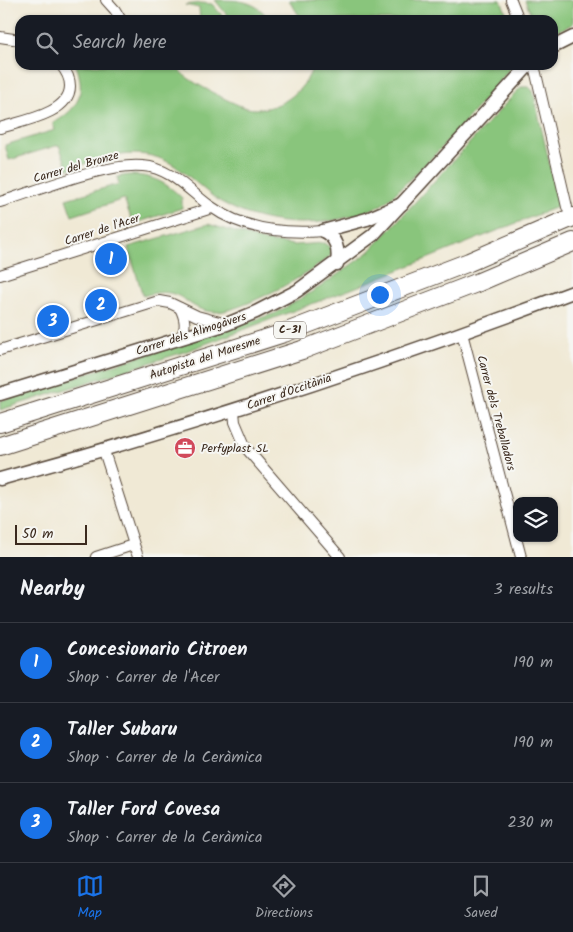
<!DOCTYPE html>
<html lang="en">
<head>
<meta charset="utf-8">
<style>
  body { margin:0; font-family:Kalam,sans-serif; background:#20242c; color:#f1f3f6 }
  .controls { position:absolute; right:15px; bottom:15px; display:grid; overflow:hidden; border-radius:10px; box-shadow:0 1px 4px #0004 }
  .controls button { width:45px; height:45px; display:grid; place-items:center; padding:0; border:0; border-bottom:1px solid #363941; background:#171b24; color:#f1f3f6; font:25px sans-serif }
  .scale { position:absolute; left:15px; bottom:12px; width:72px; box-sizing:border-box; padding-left:5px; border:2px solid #3b2a1e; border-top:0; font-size:14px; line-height:18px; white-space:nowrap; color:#3b2a1e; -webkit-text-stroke:4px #f6f6f2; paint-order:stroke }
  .you { position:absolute; left:379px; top:294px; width:18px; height:18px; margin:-12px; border:4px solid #fff; border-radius:50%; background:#1a73e8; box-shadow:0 0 0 8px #1a73e833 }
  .badge { display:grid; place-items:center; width:32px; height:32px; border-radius:50%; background:#1a73e8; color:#fff; font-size:16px; font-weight:700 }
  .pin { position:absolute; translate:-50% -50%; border:2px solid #fff; box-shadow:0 1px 5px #0006 }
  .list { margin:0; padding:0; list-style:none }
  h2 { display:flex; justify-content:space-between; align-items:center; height:65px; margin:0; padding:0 20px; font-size:21px }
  h2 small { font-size:16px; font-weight:400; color:#9ea1a6 }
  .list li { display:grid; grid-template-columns:32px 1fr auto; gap:15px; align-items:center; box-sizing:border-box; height:80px; padding:0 20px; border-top:1px solid #363941 }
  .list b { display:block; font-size:19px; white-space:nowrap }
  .list p { margin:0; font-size:16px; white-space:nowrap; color:#9ea1a6 }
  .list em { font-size:16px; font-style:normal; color:#9ea1a6 }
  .icon { flex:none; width:28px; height:28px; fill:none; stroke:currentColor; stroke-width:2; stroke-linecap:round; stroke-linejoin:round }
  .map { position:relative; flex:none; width:573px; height:557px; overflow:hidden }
  .search { position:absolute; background:#171b24; box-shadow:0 1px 4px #0004; left:15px; right:15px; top:15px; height:55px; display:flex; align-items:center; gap:12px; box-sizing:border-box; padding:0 18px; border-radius:15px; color:#9ea1a6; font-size:19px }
  .sheet { height:305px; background:#171b24 }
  nav { display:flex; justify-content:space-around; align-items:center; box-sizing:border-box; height:70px; border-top:1px solid #363941; background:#171b24; font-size:14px; color:#9ea1a6 }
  nav a { display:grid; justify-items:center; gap:2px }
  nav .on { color:#1a73e8 }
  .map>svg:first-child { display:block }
  .green { fill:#89c57b; stroke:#62784c }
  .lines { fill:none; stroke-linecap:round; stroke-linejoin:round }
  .minor-casing { stroke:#564739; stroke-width:12 }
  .tertiary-casing { stroke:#564739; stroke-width:15 }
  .motorway-casing { stroke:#564739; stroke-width:20 }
  .minor { stroke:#fff; stroke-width:10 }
  .tertiary { stroke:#fff; stroke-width:12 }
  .motorway { stroke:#fff; stroke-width:18 }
  .labels { text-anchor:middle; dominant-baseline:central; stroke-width:4; stroke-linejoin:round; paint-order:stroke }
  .shield { fill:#f6f6f2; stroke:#73675e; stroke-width:1 }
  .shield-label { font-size:11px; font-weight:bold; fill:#3b2a1e }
  .street-label { font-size:12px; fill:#3b2a1e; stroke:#f6f6f2 }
  .poi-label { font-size:12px; fill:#3b2a1e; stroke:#f6f6f2; text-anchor:start }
</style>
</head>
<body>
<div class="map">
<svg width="573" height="557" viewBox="0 0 573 557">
  <rect width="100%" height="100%" fill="#f6f6f2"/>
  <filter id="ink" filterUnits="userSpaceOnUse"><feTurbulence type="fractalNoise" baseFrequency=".02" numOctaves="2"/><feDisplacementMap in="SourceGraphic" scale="10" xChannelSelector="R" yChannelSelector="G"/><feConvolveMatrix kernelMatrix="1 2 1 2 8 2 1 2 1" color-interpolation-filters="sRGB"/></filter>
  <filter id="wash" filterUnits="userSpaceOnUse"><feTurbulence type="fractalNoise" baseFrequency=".0096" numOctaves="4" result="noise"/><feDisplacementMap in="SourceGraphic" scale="20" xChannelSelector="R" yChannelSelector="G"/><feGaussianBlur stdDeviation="1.12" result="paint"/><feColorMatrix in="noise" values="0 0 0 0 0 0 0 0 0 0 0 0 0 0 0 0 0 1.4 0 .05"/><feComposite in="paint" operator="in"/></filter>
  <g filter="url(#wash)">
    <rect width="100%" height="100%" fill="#f0e9d5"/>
    <g class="green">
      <path d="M215 0C240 0 255 0 270 20H231Z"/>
      <polygon points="289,0 501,0 509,20 302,20"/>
      <polygon points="525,0 573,0 573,24 553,33 553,20 533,20"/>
      <polygon points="201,3 212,4 226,20 200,20 199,8 185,5"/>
      <path d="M76 65H174C178 69 183 75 188 78 197 85 237 106 247 108 276 114 306 92 313 65H513C479 106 443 149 404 185 397 191 389 201 381 205 332 229 269 230 221 202 203 191 182 167 164 160 132 146 99 160 68 169L59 145 9 160 5 145 55 130 53 123C79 109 86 93 76 65Z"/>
      <polygon points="521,87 529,87 533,91 559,206 354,288 184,352 0,410 0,401 276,313 320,287 369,252"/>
      <path d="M129 175C151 175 166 182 182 198V208L133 224 124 199 72 216 66 199 119 184 117 177Z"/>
      <path d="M208 224 265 241 295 245 324 243 331 248V255C315 272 237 314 214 312 182 310 186 283 143 296L128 247Z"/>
    </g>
  </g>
  <g filter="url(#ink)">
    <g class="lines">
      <g class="minor-casing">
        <g id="minor">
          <polyline points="106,0 115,10 121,20"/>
          <polyline points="511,0 519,20"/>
          <polyline points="0,37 20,40"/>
          <polyline points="534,65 567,207"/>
          <path d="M0 128C21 121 70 114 70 86 70 79 66 71 61 65"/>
          <path d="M0 202C37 191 107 162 143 166 171 168 189 191 210 206 243 230 285 234 323 231"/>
          <polyline points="0,275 212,208"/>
          <path d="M180 308C185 318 187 327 181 337"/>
          <polyline points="462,333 521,557"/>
          <polyline points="0,350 159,301 170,303 197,316 227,324"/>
          <polyline points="234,411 235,422 246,448 340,557"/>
          <polyline points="104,451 138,557"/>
          <polyline points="96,557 133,545"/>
        </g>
      </g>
      <g class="tertiary-casing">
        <g id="tertiary">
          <polyline points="553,47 573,37"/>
          <polyline points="323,231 367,219 402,204"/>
          <path d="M323 231C337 238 339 249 337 264"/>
          <polyline points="0,394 227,324 256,312 297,291 373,235 529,65"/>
          <path d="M0 479C194 426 385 363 573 292"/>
        </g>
      </g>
      <g class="motorway-casing">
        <g id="motorway">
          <polyline points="0,423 284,333 469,262 573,217"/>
          <polyline points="0,446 302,350 479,282 573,242"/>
        </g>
      </g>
      <use href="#minor" class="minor"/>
      <use href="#tertiary" class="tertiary"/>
      <use href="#motorway" class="motorway"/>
    </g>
  </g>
  <defs>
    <g id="office-disc" transform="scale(1.125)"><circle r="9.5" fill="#d1495b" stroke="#f6f6f2"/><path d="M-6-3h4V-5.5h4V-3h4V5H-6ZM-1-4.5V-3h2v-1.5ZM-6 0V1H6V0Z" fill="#fff"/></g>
  </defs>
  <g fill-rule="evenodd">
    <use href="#office-disc" x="185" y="448"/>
  </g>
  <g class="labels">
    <rect class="shield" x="274" y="321.5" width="32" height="17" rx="4"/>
    <g class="shield-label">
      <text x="290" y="330">C-31</text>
    </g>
    <g class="street-label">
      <text transform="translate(76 167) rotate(-16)">Carrer del Bronze</text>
      <text transform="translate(102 230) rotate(-18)">Carrer de l'Acer</text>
      <text transform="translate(191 334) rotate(-18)">Carrer dels Almogàvers</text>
      <text transform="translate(205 358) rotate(-18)">Autopista del Maresme</text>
      <text transform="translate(289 392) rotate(-19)">Carrer d'Occitània</text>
      <text transform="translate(496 413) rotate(75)">Carrer dels Treballadors</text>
    </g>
    <g class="poi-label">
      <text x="201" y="448">Perfyplast SL</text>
    </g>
  </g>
</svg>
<div class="controls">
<button><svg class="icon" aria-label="layers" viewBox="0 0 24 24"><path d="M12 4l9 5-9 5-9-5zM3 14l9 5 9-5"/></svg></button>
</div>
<div class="scale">50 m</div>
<div class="you"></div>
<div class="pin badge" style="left:111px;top:259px">1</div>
<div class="pin badge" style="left:101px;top:305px">2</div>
<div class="pin badge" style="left:53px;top:321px">3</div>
<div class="search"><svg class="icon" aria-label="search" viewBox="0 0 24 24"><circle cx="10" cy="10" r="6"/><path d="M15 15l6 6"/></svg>Search here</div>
</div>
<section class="sheet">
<h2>Nearby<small>3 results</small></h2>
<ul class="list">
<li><span class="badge">1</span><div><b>Concesionario Citroen</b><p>Shop · Carrer de l'Acer</p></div><em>190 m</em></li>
<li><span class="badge">2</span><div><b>Taller Subaru</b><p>Shop · Carrer de la Ceràmica</p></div><em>190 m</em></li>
<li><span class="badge">3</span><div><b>Taller Ford Covesa</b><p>Shop · Carrer de la Ceràmica</p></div><em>230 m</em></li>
</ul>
</section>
<nav>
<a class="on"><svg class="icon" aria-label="map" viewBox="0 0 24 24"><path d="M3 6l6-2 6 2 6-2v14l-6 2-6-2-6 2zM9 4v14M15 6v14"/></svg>Map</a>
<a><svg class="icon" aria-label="directions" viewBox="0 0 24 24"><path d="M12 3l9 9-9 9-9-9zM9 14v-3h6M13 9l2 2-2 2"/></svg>Directions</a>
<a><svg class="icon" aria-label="saved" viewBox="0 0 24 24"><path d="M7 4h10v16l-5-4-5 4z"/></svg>Saved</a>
</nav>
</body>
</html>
